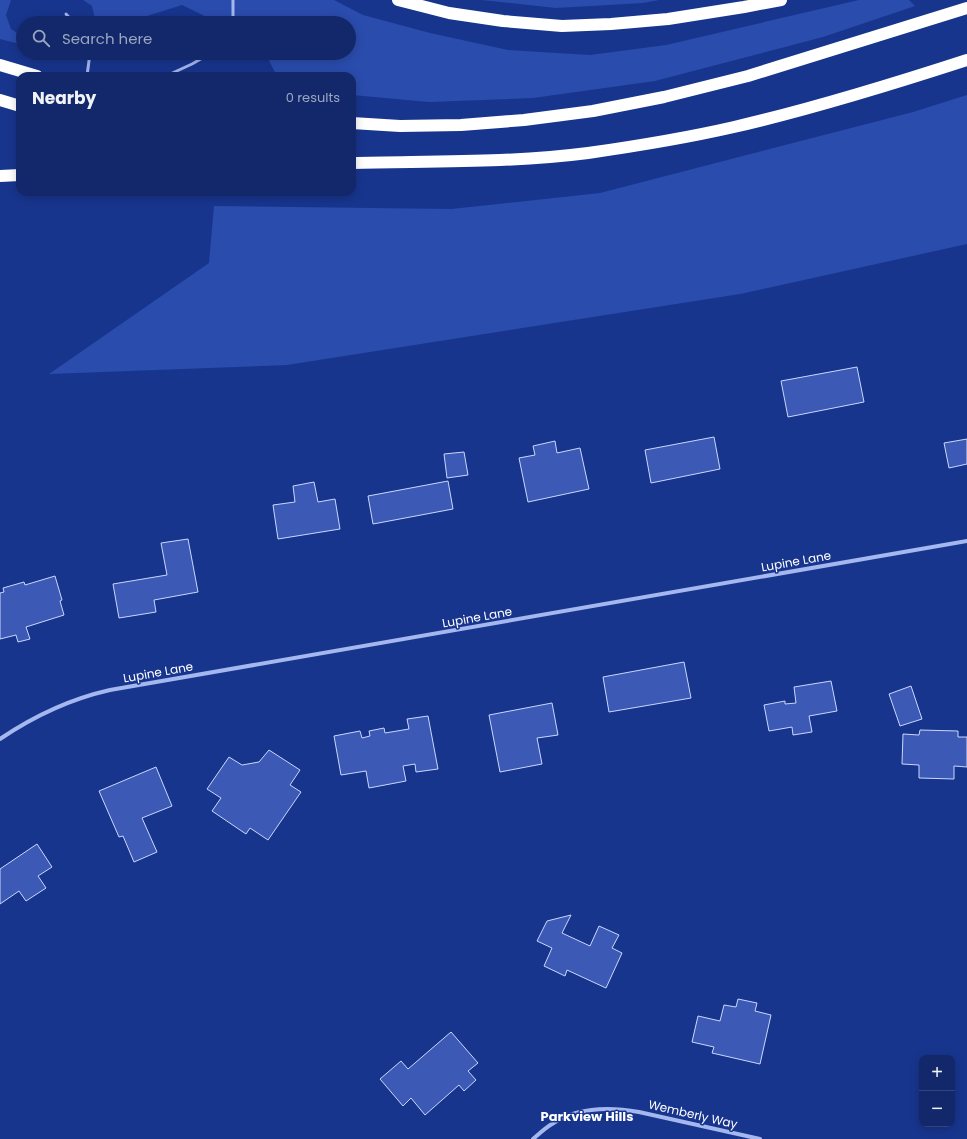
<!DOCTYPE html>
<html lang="en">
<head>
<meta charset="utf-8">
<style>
  body { margin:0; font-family:Poppins,sans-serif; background:#1b3070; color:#f1f3f6 }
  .controls { position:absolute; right:12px; bottom:12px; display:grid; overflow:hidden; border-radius:8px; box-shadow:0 2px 10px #0003 }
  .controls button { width:36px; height:36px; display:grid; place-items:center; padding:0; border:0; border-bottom:1px solid #31447e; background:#12286a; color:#f1f3f6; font:20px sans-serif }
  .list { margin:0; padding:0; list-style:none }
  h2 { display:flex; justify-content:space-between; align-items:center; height:52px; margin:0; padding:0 16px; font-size:17px }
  h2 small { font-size:13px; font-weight:400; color:#9ca6c1 }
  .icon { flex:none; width:22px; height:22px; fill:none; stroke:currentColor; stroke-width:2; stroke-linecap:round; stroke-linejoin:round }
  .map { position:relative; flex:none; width:967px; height:1139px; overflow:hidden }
  .search { position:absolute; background:#12286a; box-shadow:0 2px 10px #0003; left:16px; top:16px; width:340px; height:44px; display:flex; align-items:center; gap:10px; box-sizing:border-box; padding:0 14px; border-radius:22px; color:#9ca6c1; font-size:15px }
  .panel { position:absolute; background:#12286a; box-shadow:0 2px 10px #0003; left:16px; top:72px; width:340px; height:124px; border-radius:12px }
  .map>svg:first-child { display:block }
  .green { fill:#2a4cad }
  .building { fill:#3c5ab5; stroke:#cad7fb }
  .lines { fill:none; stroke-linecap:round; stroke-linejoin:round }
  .service { stroke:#a4b7ef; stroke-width:3 }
  .minor { stroke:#a4b7ef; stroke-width:4 }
  .motorway { stroke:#fff; stroke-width:12 }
  .labels { text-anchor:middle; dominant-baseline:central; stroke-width:3; stroke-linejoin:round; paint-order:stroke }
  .street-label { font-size:12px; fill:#fff; stroke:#18358e }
  .neighbourhood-label { font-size:13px; font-weight:bold; fill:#fff; stroke:#18358e }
</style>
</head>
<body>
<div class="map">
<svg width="967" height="1139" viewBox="0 0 967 1139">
  <rect width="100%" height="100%" fill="#18358e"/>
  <g class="green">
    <polygon points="0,0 11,0 6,15 11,29 23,37 23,45 0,39"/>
    <polygon points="83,0 334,0 363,15 430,33 508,50 590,55 666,45 859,0 909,0 915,6 823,37 655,81 533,98 429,102 352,95 352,76 277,76 265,53 349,53 349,23 219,23 182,5 125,23 96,23 92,6"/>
    <polygon points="482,0 659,0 643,3 556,8"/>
    <polygon points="967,95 967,244 740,294 287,365 49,374 209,263 214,206 451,209 600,193 913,112"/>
  </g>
  <g class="building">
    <polygon points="857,367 864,402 788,417 781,381"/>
    <polygon points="714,437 720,469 651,483 645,450"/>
    <polygon points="967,439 967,464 949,468 944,443"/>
    <polygon points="555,441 557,453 580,448 589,489 528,502 519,458 535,455 533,446"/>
    <polygon points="464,452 468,475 447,478 444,454"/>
    <polygon points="448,481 453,509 373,524 368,496"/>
    <polygon points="314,482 318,502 335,499 340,529 278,539 273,505 295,502 293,486"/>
    <polygon points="188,539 198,592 154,600 156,612 119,618 113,584 167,575 161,543"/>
    <polygon points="55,576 62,600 60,601 64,615 26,627 30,639 18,642 16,635 0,639 0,593 4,592 3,588 24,582 25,585"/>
    <polygon points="684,662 691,698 609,712 603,677"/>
    <polygon points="831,681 837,711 809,716 812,732 793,735 792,727 769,731 764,705 785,701 785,704 796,703 794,687"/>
    <polygon points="911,686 922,719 900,726 889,694"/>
    <polygon points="552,703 558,735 537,738 542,764 500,772 489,715"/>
    <polygon points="428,716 438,769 416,772 415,764 403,766 406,781 369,788 366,771 341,775 334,736 360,731 362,738 370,736 369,731 384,728 385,733 409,729 407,719"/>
    <polygon points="920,730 958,731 958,737 967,737 967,767 954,766 954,779 919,778 919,765 902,764 903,734 919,735"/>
    <polygon points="269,750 300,770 290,785 301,792 268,840 250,828 246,834 212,811 221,798 207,789 229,757 242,765 259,762"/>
    <polygon points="156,767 172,806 142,818 157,852 134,862 123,836 119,837 99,791"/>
    <polygon points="37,844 52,867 38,876 46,888 26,901 19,891 0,904 0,869"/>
    <polygon points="571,915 562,933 590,946 599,926 619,935 612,948 622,953 606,988 567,970 565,976 544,966 552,948 537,941 547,921"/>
    <polygon points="738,999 757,1003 755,1011 771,1015 760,1064 712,1053 714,1047 692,1042 698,1016 720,1021 724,1005 736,1007"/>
    <polygon points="451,1032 478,1063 468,1071 476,1080 464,1091 459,1085 425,1115 411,1098 403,1106 380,1079 401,1061 408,1069"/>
  </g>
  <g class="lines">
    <g class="service">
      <polyline points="66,14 74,23"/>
      <polyline points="232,23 233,16 233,0"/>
      <polyline points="87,76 90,53"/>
      <polyline points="166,76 192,64 211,53"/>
    </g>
    <g class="minor">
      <path d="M0 739C34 716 70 699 110 690L967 541"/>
      <path d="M533 1139C539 1134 545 1128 552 1124 577 1107 610 1107 639 1112L760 1139"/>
    </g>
    <g class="motorway">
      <polyline points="398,0 449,13 503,21 562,26 611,24 668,19 744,7 781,0"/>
      <polyline points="0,65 37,76"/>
      <polyline points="0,100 20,106"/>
      <polyline points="352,123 400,126 461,125 524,120 593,111 664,97 748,76 967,8"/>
      <path d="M352 163C431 161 510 163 588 153 637 146 686 138 734 127 813 109 890 85 967 60"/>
      <polyline points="0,176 20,175"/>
    </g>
  </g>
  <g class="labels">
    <g class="street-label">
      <text transform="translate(796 561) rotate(-10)">Lupine Lane</text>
      <text transform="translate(477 617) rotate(-10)">Lupine Lane</text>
      <text transform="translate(158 672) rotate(-10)">Lupine Lane</text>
      <text transform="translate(693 1114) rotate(13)">Wemberly Way</text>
    </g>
    <g class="neighbourhood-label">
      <text x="587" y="1116">Parkview Hills</text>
    </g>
  </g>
</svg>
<div class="controls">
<button>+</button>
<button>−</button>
</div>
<div class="search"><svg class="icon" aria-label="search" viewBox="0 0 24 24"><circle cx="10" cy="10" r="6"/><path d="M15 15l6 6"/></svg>Search here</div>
<section class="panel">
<h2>Nearby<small>0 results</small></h2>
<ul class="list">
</ul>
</section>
</div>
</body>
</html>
